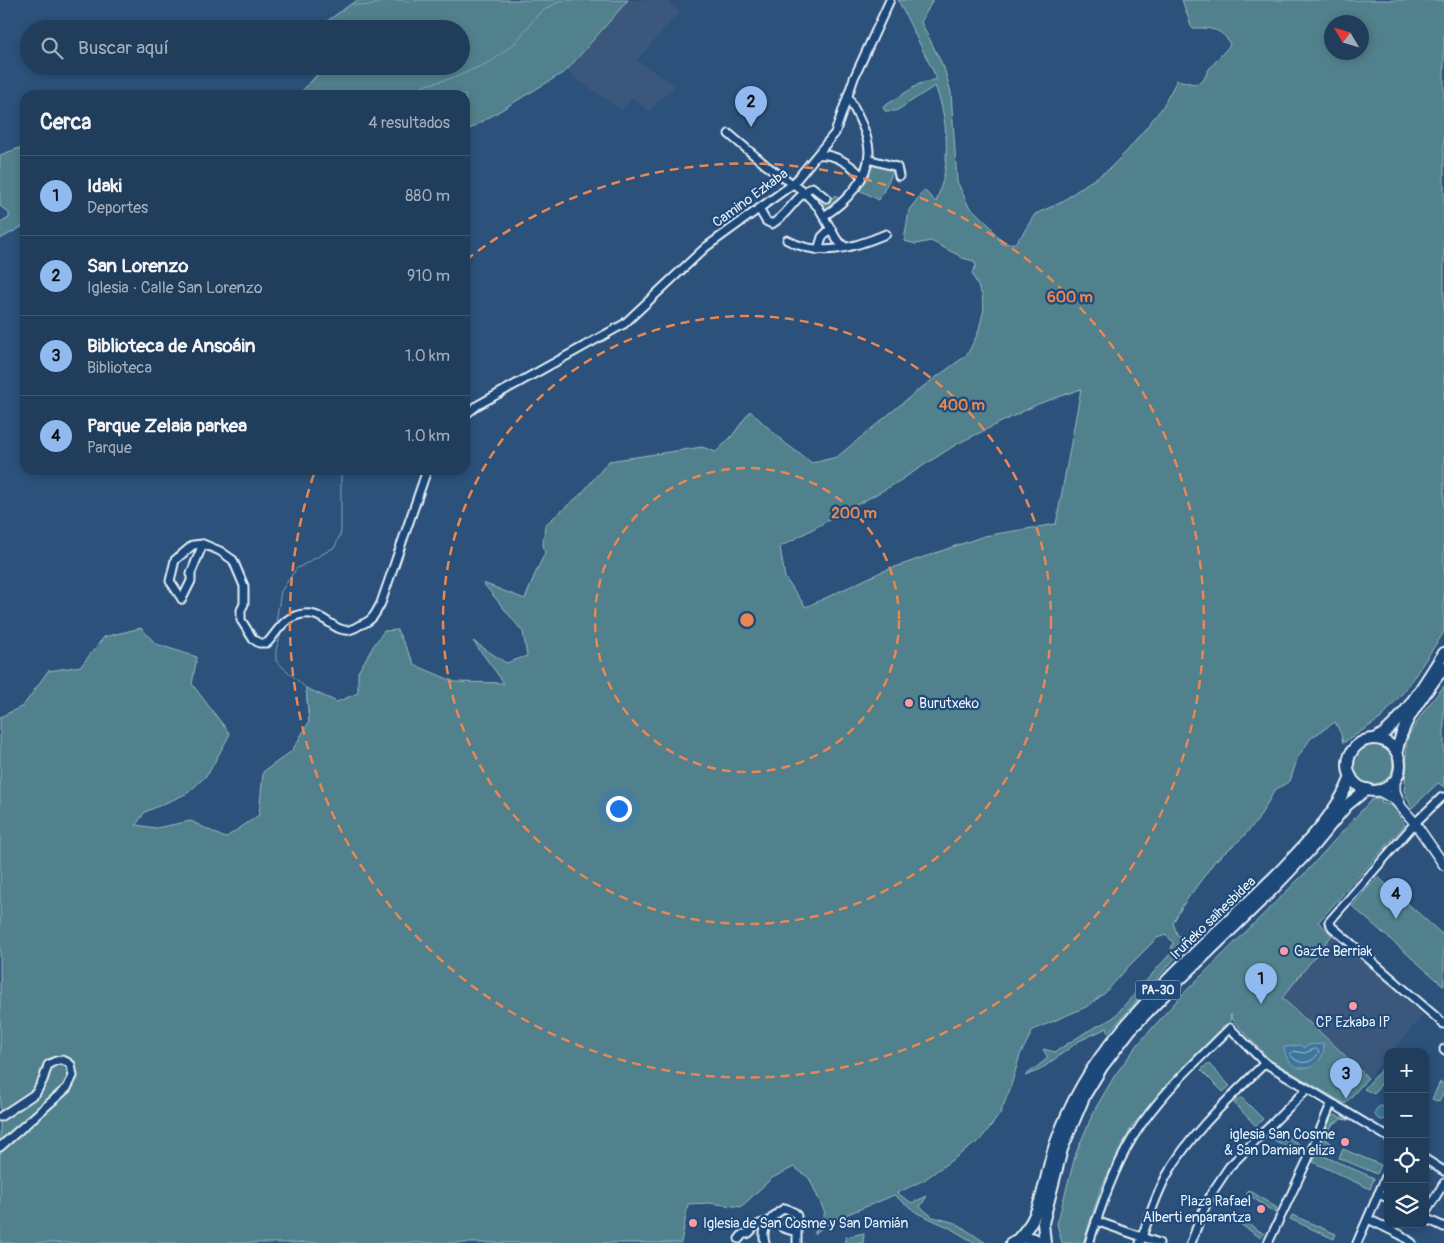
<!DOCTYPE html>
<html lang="es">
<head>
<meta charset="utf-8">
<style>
  body { margin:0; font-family:Pangolin,sans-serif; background:#2d4865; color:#f1f3f6 }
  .controls { position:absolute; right:15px; bottom:15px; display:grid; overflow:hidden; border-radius:10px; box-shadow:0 2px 8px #0003 }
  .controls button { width:45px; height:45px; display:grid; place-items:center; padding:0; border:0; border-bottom:1px solid #3e5672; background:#213d5c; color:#f1f3f6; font:25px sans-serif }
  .compass { position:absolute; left:1324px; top:15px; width:45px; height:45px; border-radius:50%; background:#213d5c; box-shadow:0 2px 8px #0003; rotate:308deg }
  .you { position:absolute; left:618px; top:808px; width:18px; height:18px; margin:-12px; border:4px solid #fff; border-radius:50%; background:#1a73e8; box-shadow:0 0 0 8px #1a73e833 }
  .badge { display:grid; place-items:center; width:32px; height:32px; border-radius:50%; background:#90b9f0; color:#111; font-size:16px; font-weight:700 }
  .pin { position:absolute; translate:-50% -41px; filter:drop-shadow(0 1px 2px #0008) }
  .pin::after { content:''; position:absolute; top:26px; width:18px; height:15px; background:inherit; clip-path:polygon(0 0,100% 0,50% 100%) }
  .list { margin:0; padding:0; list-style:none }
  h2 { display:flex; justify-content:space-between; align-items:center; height:65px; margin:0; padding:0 20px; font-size:21px }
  h2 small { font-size:16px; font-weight:400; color:#a2aebb }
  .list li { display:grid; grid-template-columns:32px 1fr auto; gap:15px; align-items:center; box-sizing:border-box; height:80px; padding:0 20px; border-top:1px solid #3e5672 }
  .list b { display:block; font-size:19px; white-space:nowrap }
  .list p { margin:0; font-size:16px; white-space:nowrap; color:#a2aebb }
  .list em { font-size:16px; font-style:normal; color:#a2aebb }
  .icon { flex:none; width:28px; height:28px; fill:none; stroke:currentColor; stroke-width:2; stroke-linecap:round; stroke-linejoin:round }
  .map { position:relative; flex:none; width:1444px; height:1243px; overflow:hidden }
  .search { position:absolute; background:#213d5c; box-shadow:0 2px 8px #0003; left:20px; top:20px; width:450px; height:55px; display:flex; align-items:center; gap:12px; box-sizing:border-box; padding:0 18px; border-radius:28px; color:#a2aebb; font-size:19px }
  .panel { position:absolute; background:#213d5c; box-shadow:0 2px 8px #0003; left:20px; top:90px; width:450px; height:385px; border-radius:15px }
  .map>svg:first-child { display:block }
  .built { fill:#3b597c }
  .green { fill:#51818c; stroke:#9cb9c2; fill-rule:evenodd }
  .water { fill:#3e759b; stroke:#82a7c0 }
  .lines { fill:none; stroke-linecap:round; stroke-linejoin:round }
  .shore { stroke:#a4bfd3; stroke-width:1 }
  .stream { stroke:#82a7c0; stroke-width:1 }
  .minor-casing { stroke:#e8f1f8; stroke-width:11 }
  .major-casing { stroke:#e8f1f8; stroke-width:12 }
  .highway-casing { stroke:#e8f1f8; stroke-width:14 }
  .minor { stroke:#1f4a7a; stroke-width:7 }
  .major { stroke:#1f4a7a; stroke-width:9 }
  .highway { stroke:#1f4a7a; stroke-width:10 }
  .ring { fill:none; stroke:#e88753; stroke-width:2.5; stroke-dasharray:9 6 }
  .poi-dot { fill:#ff9aa2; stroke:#1f4a7a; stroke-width:2 }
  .labels { text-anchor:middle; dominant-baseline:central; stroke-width:4.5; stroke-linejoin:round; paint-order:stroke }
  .shield { fill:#1f4a7a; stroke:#acbfd2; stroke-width:1 }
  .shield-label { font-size:12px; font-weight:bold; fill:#e8f1f8 }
  .street-label { font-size:14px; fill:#e8f1f8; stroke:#1f4a7a }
  .poi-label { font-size:14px; fill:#e8f1f8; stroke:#1f4a7a; text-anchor:start }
  .centre { fill:#e88753; stroke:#1f4a7a; stroke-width:2.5 }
  .ring-label { font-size:15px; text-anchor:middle; font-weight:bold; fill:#e88753; stroke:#1f4a7a; stroke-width:4.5; stroke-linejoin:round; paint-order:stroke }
</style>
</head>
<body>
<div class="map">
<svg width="1444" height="1243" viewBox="0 0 1444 1243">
  <rect width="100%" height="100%" fill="#2c517b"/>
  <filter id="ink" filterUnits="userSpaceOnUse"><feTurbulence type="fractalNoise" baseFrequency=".02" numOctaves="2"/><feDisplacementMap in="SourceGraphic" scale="10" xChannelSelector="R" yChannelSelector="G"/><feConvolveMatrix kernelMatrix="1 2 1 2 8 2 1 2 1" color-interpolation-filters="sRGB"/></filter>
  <g filter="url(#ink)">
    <g class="built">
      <polygon points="628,0 666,0 680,12 637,60 675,86 649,111 632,98 621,110 566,71"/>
      <polygon points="1332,935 1336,935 1423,1015 1391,1052 1388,1052 1388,1055 1368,1078 1334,1045 1282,998"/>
    </g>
    <g class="green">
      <polygon points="358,0 628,0 566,71 465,132 465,95 294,95 302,91 317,75 318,66 461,66 461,29 319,29 319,27 351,4"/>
      <path d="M898 0H933L921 22 944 68 951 92 957 181 968 205 990 226 1002 244 1015 243 1022 235 1035 214 1060 203 1085 185 1108 170 1128 150 1162 108 1177 80 1194 84 1203 81 1209 69 1230 45C1223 27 1207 28 1192 28L1182 0H1444V632L1406 689 1380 719 1343 743 1341 734 1335 722 1311 738 1298 757 1290 781 1275 790 1257 821 1242 838 1215 861 1183 905 1173 923 1177 934 1184 940 1196 938 1178 955 1108 1033 1107 1028 1079 1041 1040 1070 1025 1076 1048 1058 1043 1049 1055 1052 1086 1032 1113 1018 1170 954 1173 942 1166 935 1157 938 1129 966 1105 993 1086 1007 1033 1030 1020 1055 1010 1089 1000 1114 980 1140 924 1180 897 1193 912 1203 927 1196 920 1207 933 1217 956 1223 986 1243H975L948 1227 917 1213 894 1195C867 1208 838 1214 814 1234L825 1213 809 1178 794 1167 772 1178 741 1207 709 1203 688 1204 681 1243H0V717L23 706 48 671 81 666 104 637 141 628 156 644 197 657 192 684 230 734 208 774 188 793 145 812 136 825 156 828 191 821 225 838 259 815 263 772 292 751 309 722 306 688 337 702 358 693V672L374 645 384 631 397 630 415 665 455 682 504 683 473 641 506 663 527 656 523 632 483 583 525 599 535 574 545 553 543 545 545 525 582 493 609 461 702 447 716 452 732 436 750 411 785 443 812 463 837 457 917 391 967 355 978 333 984 309 982 295 972 273 976 266 974 261 962 258 958 255 931 241 916 244 904 241 909 210 924 190 936 202C939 193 942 184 944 175 949 147 946 113 935 86L896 111H885L883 107 919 84 937 79ZM1332 22H1362V52H1332ZM1081 389 1056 524 984 536 881 572 806 607 785 578 780 547 893 485 957 444 1038 404Z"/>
      <polygon points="25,146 25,225 0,239 0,223 9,218 9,213 0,206 0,155"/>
      <polygon points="868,161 892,168 892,174 879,200 855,188"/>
      <polygon points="812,187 826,198 832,198 835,195 842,201 824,216 803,191"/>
      <polygon points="1444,686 1444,787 1438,783 1412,808 1404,791 1407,762 1406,744 1409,735 1424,711"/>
      <circle cx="1373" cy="764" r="20"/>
      <polygon points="1379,798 1382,799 1381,803 1393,806 1405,825 1318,922 1332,935 1282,998 1334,1045 1368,1078 1345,1104 1269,1059 1231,1018 1231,1014 1230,1022 1186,1065 1132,1126 1101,1188 1083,1243 1062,1243 1057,1224 1076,1153 1094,1111 1115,1075 1139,1043 1180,997 1307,871 1371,800"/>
      <polygon points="1378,877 1444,936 1444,986 1352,906"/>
      <polygon points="1388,1062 1388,1074 1374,1094 1364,1089"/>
      <polygon points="1208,1063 1230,1086 1223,1092 1201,1070"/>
      <polygon points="1440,1082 1444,1084 1444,1092 1439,1102 1432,1099"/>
      <polygon points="1241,1097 1263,1119 1256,1126 1234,1103"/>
      <polygon points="1335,1115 1348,1120 1341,1119 1332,1125 1325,1139 1331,1143 1327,1150 1319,1146 1331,1117"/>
      <polygon points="1276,1129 1302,1146 1297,1154 1271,1138"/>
      <polygon points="1343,1149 1381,1165 1377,1174 1339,1158"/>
      <polygon points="1317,1153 1374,1178 1370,1189 1313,1162"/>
      <polygon points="1249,1190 1277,1208 1275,1213 1246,1193"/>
      <polygon points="1233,1214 1264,1234 1261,1238 1231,1218"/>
      <polygon points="1292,1215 1336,1234 1334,1239 1290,1219"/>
      <polygon points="864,1233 863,1243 844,1243 846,1237"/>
    </g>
    <g class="water">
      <path d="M1324 1044C1325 1074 1286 1077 1284 1047L1300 1045 1304 1048 1307 1045Z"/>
      <circle cx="1382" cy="1113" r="7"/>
    </g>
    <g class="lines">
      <path class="shore" d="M1316 1049 1319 1052C1312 1065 1298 1066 1290 1054L1293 1051 1304 1053Z"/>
      <g class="stream">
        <polyline points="319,29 319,27 351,4 370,6 386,0"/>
        <polyline points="298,95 318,75 318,66"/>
        <polyline points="405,95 426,85 456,77 492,61 516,42 539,13 562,0"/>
        <polyline points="0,239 25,225"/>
        <polyline points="276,622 281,591 296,569 335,547 341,532 341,470"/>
        <polyline points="281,633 276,650 276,661 306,688 309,722"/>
      </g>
      <g class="minor-casing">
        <g id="minor">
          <polyline points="729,134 767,166 803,191 819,208 837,240 845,247"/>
          <path d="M818 155C835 153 850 164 862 176"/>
          <polyline points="868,159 897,167 899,176"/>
          <path d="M759 209 766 221 772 224C788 215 795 196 812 187L826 198"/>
          <path d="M824 216C845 203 870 177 869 151 868 132 856 113 848 96"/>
          <path d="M787 240C820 258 853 248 886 234"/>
          <polyline points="818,250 822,237 828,231 832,230"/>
          <polyline points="465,415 478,405 624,324 706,247 793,184 835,133 854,78 890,0"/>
          <path d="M182 599 170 581 175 560 193 545 203 544 220 551 233 560 244 586V604L241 610V620L253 639 259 643H267C276 634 281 621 295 616 322 606 332 633 349 630 353 629 357 627 360 625 372 621 375 615 381 603L427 470"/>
          <polyline points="182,599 191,581 191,573 203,544"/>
          <polyline points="1444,797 1442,797 1415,823 1329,922 1332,927 1444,1024"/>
          <polyline points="1444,1049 1444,1050"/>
          <path d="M0 1117 36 1093 43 1080 48 1065C57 1059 63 1058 71 1065L73 1076 67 1088 0 1147"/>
          <polyline points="1425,1159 1444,1171"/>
          <polyline points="1378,1194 1388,1198"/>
          <polyline points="1425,1214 1444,1183"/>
          <polyline points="1425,1218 1444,1227"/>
          <polyline points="1368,1219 1401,1235 1412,1243"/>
          <polyline points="1096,1221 1159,1243"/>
          <polyline points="783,1228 796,1232"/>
          <path d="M739 1239 743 1234C751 1235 750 1230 756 1226 759 1223 764 1223 768 1222"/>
          <path d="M765 1243C760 1227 773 1215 785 1208L795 1213 797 1216V1243"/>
          <path d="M1089 1243C1101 1207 1113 1170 1133 1137 1159 1095 1196 1062 1230 1028L1265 1063 1388 1137"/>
          <path d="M1140 1243C1148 1220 1155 1197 1167 1175 1192 1131 1230 1098 1265 1063"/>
          <polyline points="1191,1243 1201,1216 1211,1194 1229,1167 1307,1089"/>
          <polyline points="1268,1243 1308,1159 1331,1104"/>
          <polyline points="1357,1243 1388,1172"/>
        </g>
      </g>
      <g class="major-casing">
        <g id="major">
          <polyline points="1395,780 1395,791 1400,804"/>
          <polyline points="1378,790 1395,800 1415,823 1444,865"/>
        </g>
      </g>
      <g class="highway-casing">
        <g id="highway">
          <path d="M1375 739C1401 726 1427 678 1444 653"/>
          <circle cx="1374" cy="765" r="26"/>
          <path d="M1397 752C1401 721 1426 693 1444 667"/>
          <path d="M1018 1239C1022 1234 1026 1230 1030 1224 1044 1201 1046 1171 1055 1145 1069 1104 1092 1064 1121 1031 1169 973 1228 923 1281 870 1307 842 1337 813 1351 777"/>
          <path d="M1011 1243C1021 1237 1032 1236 1042 1243"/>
          <polyline points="1045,1243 1043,1223 1062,1149 1085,1095 1102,1067 1131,1029 1165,994 1268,894 1309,851 1347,805 1367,789"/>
        </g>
      </g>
      <use href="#minor" class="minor"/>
      <use href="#major" class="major"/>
      <use href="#highway" class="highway"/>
    </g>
  </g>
  <g class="ring">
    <circle cx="747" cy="620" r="152"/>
    <circle cx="747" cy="620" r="304"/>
    <path d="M466 260A457 457 0 1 1 315 471"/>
  </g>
  <g class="poi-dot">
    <circle cx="909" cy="703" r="5"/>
    <circle cx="1284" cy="951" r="5"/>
    <circle cx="1353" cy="1006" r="5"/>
    <circle cx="1345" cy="1142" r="5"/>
    <circle cx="1261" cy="1209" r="5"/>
    <circle cx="693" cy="1223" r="5"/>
  </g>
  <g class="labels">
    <rect class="shield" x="1135.5" y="980.5" width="45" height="19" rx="4"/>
    <g class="shield-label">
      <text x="1158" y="990">PA-30</text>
    </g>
    <g class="street-label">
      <text transform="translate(750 198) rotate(-36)">Camino Ezkaba</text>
      <text transform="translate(1213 918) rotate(-44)">Iruñeko saihesbidea</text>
    </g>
    <g class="poi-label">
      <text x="919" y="703">Burutxeko</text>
      <text x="1294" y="951">Gazte Berriak</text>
      <text x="1353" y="1022" text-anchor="middle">CP Ezkaba IP</text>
      <text x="1335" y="1134" text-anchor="end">iglesia San Cosme<tspan x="1335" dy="16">&amp; San Damian eliza</tspan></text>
      <text x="1251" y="1201" text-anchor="end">Plaza Rafael<tspan x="1251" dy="16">Alberti enparantza</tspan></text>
      <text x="703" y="1223">Iglesia de San Cosme y San Damián</text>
    </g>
  </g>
  <circle cx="747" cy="620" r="8" class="centre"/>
  <g class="ring-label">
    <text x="1070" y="302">600 m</text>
    <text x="962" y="410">400 m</text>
    <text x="854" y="518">200 m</text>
  </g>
</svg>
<div class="controls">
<button>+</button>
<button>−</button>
<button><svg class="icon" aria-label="locate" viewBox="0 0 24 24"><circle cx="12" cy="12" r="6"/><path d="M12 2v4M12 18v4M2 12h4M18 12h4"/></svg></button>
<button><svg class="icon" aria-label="layers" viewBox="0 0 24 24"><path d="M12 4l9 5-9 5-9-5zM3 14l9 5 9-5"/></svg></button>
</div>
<svg class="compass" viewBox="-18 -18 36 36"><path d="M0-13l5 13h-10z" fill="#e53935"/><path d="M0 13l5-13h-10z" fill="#a2aebb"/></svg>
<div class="you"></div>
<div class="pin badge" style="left:1261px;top:1004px">1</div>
<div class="pin badge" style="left:751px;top:127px">2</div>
<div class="pin badge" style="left:1346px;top:1099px">3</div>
<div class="pin badge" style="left:1396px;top:919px">4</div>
<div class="search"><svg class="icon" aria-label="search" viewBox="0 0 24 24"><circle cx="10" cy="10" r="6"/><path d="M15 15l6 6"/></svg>Buscar aquí</div>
<section class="panel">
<h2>Cerca<small>4 resultados</small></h2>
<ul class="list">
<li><span class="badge">1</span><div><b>Idaki</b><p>Deportes</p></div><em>880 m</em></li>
<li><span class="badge">2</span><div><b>San Lorenzo</b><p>Iglesia · Calle San Lorenzo</p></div><em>910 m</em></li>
<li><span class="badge">3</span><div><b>Biblioteca de Ansoáin</b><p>Biblioteca</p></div><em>1.0 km</em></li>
<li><span class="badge">4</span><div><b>Parque Zelaia parkea</b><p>Parque</p></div><em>1.0 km</em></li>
</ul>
</section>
</div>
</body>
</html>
